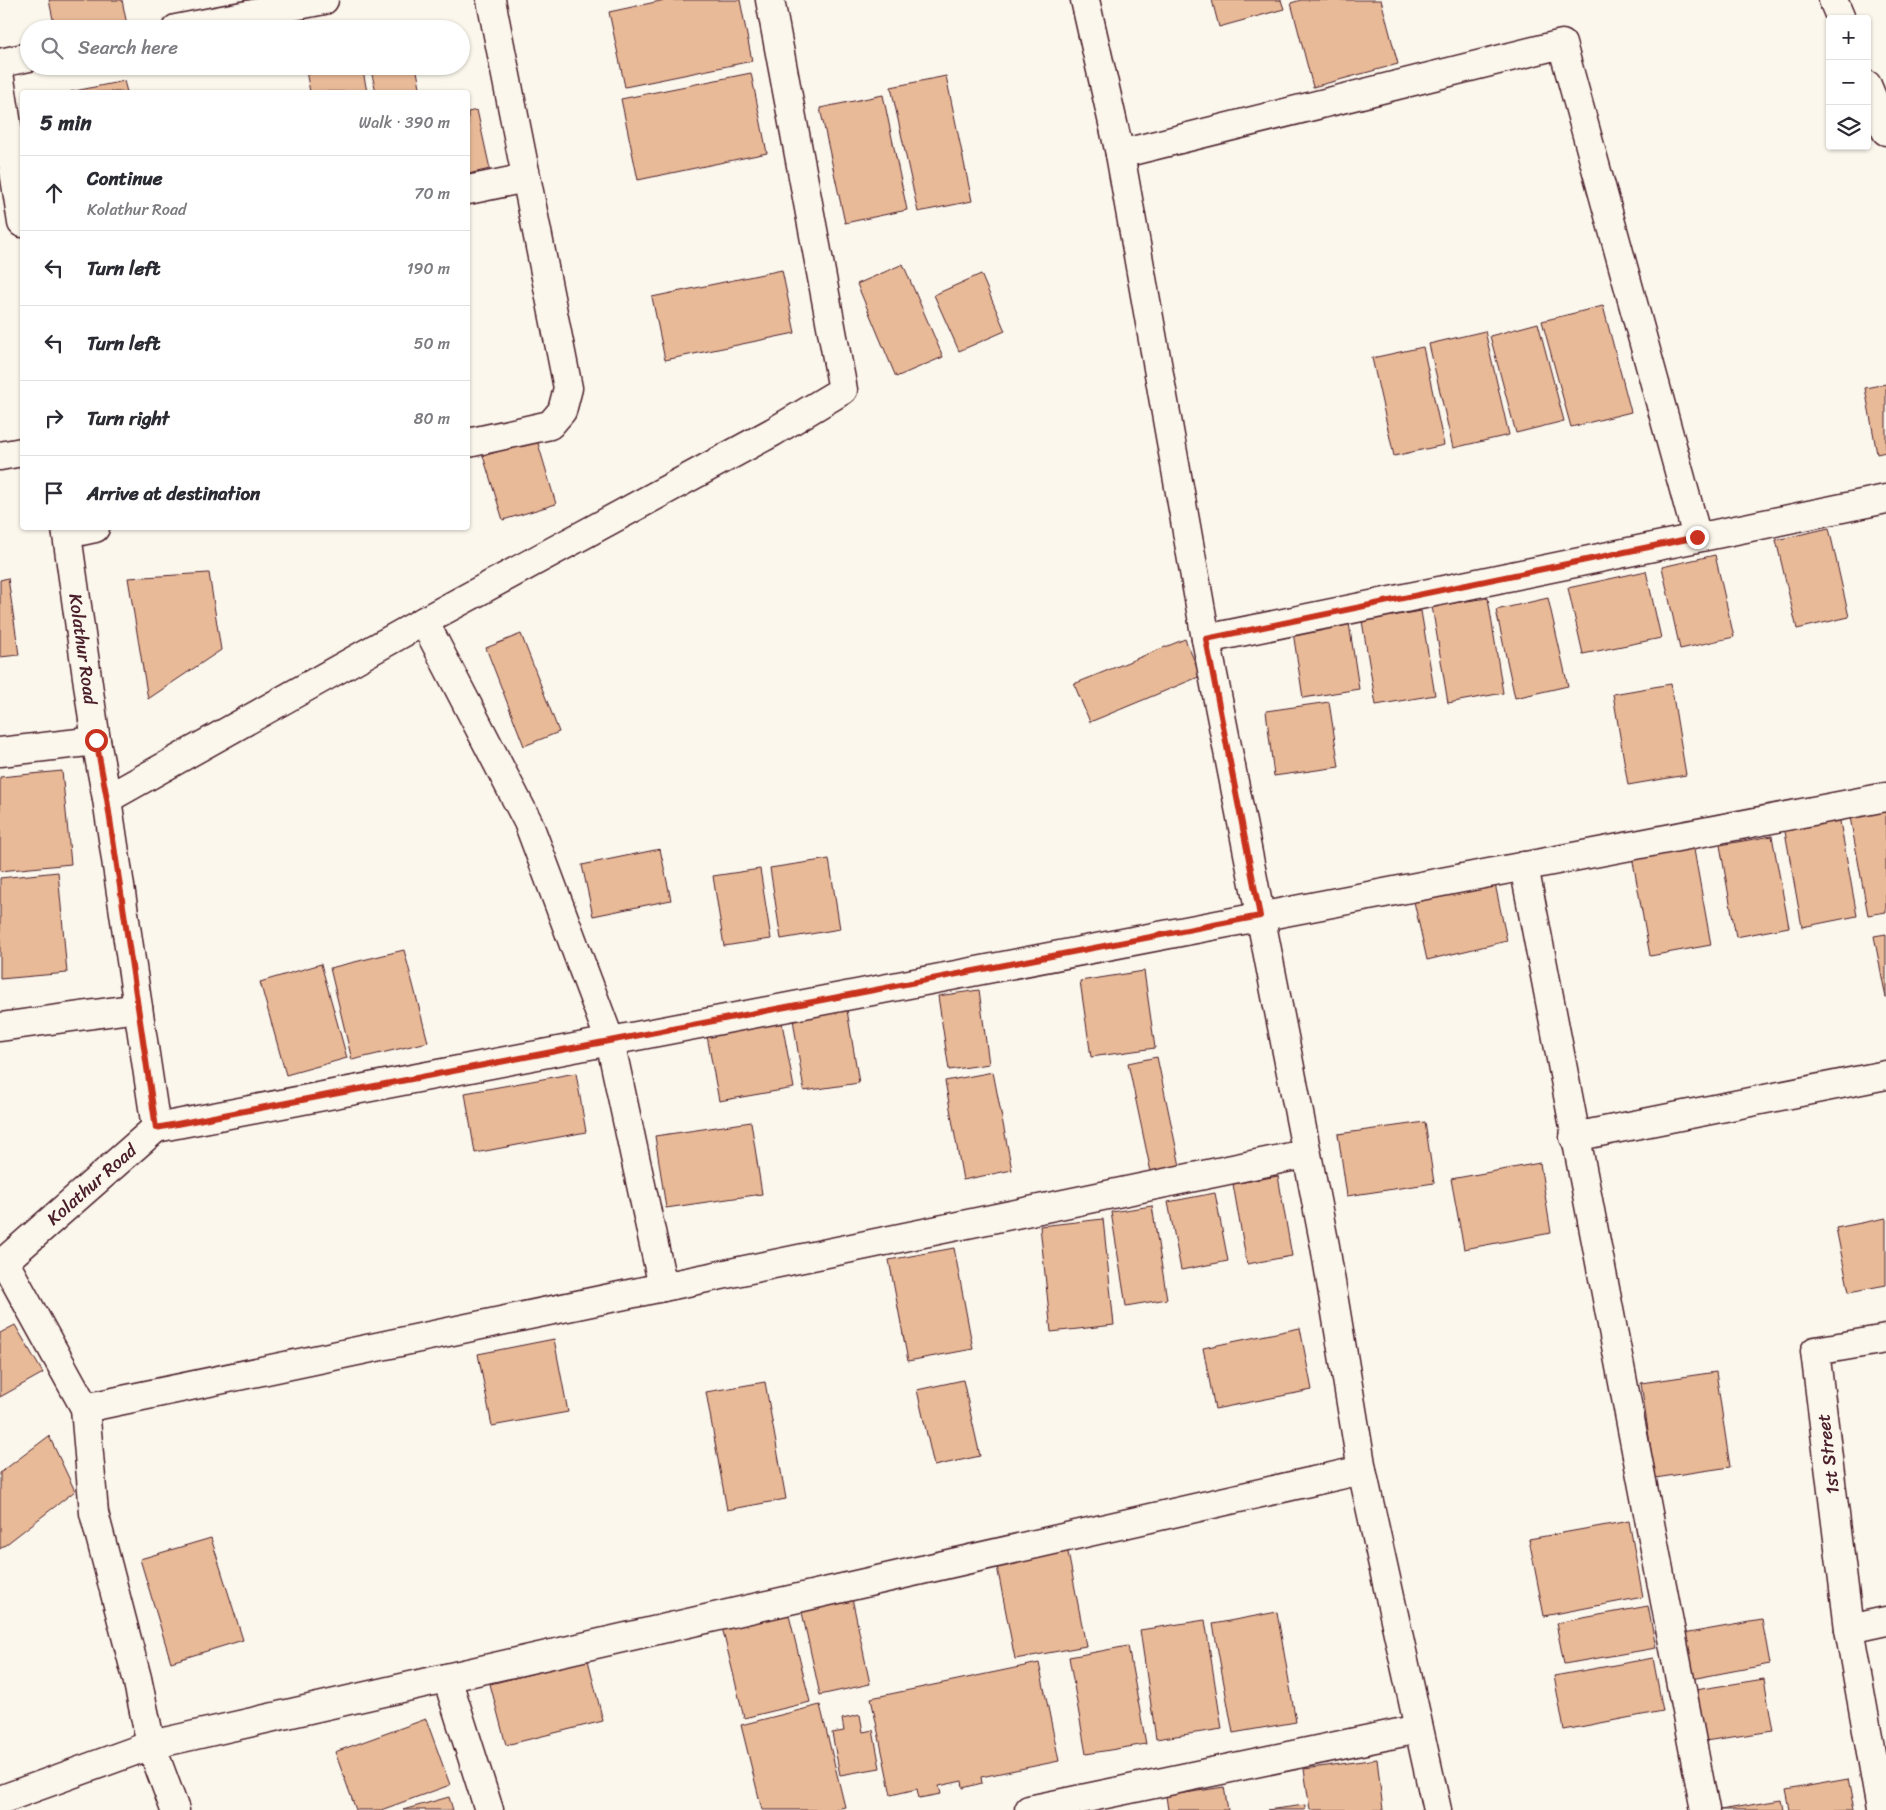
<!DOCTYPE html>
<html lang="en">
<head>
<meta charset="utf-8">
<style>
  body { margin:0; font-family:Sriracha,sans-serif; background:#f7f7f7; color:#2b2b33 }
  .controls { position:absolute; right:15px; top:15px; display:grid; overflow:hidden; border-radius:5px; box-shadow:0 1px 4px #0004 }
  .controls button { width:45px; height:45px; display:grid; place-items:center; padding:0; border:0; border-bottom:1px solid #e1e1e2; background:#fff; color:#2b2b33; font:25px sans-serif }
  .stop { position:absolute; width:15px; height:15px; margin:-11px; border:4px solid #c8321e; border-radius:50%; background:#fff }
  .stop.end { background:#c8321e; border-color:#fff; box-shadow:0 1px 5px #0008 }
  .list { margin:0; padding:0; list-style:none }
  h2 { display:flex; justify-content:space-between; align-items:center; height:65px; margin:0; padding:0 20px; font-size:21px }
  h2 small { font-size:16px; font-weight:400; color:#7c7c81 }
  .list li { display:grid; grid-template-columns:32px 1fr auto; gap:15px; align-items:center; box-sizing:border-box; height:75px; padding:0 20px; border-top:1px solid #e1e1e2 }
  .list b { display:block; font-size:19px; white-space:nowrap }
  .list p { margin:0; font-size:16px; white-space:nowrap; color:#7c7c81 }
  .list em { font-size:16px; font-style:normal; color:#7c7c81 }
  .icon { flex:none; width:28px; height:28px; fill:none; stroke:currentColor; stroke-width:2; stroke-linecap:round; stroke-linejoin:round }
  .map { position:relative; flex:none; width:1886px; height:1810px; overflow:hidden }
  .search { position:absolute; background:#fff; box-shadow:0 1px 4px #0004; left:20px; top:20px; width:450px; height:55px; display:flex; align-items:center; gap:12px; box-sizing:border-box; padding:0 18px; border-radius:28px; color:#7c7c81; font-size:19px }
  .panel { position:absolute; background:#fff; box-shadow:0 1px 4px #0004; left:20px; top:90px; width:450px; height:440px; border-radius:5px }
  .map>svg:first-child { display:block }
  .building { fill:#e8ba98; stroke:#4a1f2b }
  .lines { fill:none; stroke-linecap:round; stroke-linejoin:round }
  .minor-casing { stroke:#4a1f2b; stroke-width:31 }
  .tertiary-casing { stroke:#4a1f2b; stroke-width:31 }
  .minor { stroke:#fbf7ec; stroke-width:28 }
  .tertiary { stroke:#fbf7ec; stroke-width:28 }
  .route { stroke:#c8321e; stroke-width:6 }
  .labels { text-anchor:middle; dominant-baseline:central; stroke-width:4.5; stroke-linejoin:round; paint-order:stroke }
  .street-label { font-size:18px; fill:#4a1f2b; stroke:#fbf7ec }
</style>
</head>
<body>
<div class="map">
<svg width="1886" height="1810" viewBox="0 0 1886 1810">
  <rect width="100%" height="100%" fill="#fbf7ec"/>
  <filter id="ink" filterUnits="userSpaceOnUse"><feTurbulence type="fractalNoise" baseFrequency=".02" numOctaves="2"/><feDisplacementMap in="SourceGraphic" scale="10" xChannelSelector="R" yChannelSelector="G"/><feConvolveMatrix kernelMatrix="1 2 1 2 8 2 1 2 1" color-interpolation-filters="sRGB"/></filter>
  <g filter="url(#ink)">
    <g class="building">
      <polygon points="49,0 122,0 127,25 108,29 55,29"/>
      <polygon points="665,0 740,0 752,61 625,87 609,12"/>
      <polygon points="1212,0 1281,0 1284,9 1219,27"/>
      <polygon points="1301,0 1381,0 1398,64 1313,87 1291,3"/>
      <polygon points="305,66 362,66 367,92 310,92"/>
      <polygon points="370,66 416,66 421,92 376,92"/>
      <polygon points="751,73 767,153 638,180 621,99"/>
      <polygon points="946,76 972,201 918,212 891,87"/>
      <polygon points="124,81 127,92 70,92"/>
      <polygon points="883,95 907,210 845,223 820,108"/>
      <polygon points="477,110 490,169 468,174 468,112"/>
      <polygon points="903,264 943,357 896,377 857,284"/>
      <polygon points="782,270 795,333 665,360 652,297"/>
      <polygon points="981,274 1005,331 959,351 934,295"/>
      <polygon points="1603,306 1631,412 1571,427 1542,321"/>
      <polygon points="1538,323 1564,421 1516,433 1490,336"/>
      <polygon points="1485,331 1509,435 1453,448 1429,344"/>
      <polygon points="1423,347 1444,445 1394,456 1372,358"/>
      <polygon points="1886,384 1886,452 1877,454 1865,388"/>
      <polygon points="537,440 556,504 503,520 483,456"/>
      <polygon points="1829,528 1849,617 1797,629 1776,540"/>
      <polygon points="1715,555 1734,637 1680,649 1662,567"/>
      <polygon points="1646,571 1661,638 1583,654 1568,588"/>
      <polygon points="209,573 221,650 148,699 128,578"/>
      <polygon points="8,578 19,655 0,657 0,580"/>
      <polygon points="1488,598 1503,693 1448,703 1432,606"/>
      <polygon points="1548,598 1568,686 1515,698 1496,610"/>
      <polygon points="1421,611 1435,695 1376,705 1362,621"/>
      <polygon points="1349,623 1359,689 1303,698 1293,632"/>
      <polygon points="521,634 559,732 524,746 486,648"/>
      <polygon points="1185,639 1201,676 1090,722 1074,684"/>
      <polygon points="1671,684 1686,775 1628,785 1613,694"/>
      <polygon points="1329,702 1339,767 1274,776 1266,711"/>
      <polygon points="62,771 71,864 0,871 0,777"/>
      <polygon points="1886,810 1886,912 1868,915 1850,817"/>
      <polygon points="1839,816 1857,916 1802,927 1784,826"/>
      <polygon points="1772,836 1789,927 1736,937 1720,845"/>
      <polygon points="1693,844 1711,945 1650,956 1632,856"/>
      <polygon points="660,849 671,900 593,916 582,865"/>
      <polygon points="829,859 840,929 781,939 770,868"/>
      <polygon points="760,869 771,939 724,946 713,876"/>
      <polygon points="58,872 67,973 0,979 0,878"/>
      <polygon points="1494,879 1507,941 1427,960 1413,897"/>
      <polygon points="1886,934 1886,998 1874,936"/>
      <polygon points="404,950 428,1042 352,1060 330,968"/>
      <polygon points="321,964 347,1058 286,1075 260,982"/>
      <polygon points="1144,971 1155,1048 1091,1057 1080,981"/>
      <polygon points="979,990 989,1064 949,1070 938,996"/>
      <polygon points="847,1010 859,1083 804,1091 793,1019"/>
      <polygon points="782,1023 794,1088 719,1101 707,1036"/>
      <polygon points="1157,1057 1180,1166 1151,1172 1128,1063"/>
      <polygon points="993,1072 1012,1170 963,1180 945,1081"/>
      <polygon points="576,1073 586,1132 475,1153 465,1093"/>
      <polygon points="751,1122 762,1194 666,1208 655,1136"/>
      <polygon points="1425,1122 1434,1183 1347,1196 1338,1134"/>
      <polygon points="1540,1163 1551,1233 1464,1249 1451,1179"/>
      <polygon points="1278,1176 1292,1256 1247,1264 1233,1184"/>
      <polygon points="1215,1193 1228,1261 1181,1270 1168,1202"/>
      <polygon points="1152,1206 1167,1299 1126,1306 1111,1212"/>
      <polygon points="1886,1218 1886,1285 1849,1292 1836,1228"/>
      <polygon points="1103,1219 1114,1325 1051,1332 1040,1226"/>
      <polygon points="954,1248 973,1349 908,1361 889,1260"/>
      <polygon points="15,1325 43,1373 0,1397 0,1333"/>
      <polygon points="1300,1328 1312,1390 1215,1409 1203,1348"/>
      <polygon points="554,1339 568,1412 492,1426 478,1354"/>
      <polygon points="1716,1372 1730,1467 1655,1478 1641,1383"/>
      <polygon points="963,1380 980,1456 934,1466 917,1390"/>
      <polygon points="765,1382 786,1499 727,1510 706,1392"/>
      <polygon points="49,1436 75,1491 0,1549 0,1473"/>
      <polygon points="1629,1521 1643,1597 1544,1616 1529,1539"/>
      <polygon points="211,1538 243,1640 171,1662 140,1559"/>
      <polygon points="1066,1542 1086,1646 1015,1659 995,1556"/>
      <polygon points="851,1593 870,1684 820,1695 800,1603"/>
      <polygon points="786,1603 810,1702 744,1718 720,1619"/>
      <polygon points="1648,1606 1656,1648 1564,1664 1556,1623"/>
      <polygon points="1277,1612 1296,1722 1233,1733 1213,1624"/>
      <polygon points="1205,1620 1222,1729 1156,1739 1140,1630"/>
      <polygon points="1762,1620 1770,1664 1686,1680 1677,1635"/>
      <polygon points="1128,1646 1146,1744 1086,1754 1069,1657"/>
      <polygon points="1653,1658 1663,1711 1564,1730 1554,1676"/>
      <polygon points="588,1660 603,1721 506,1745 490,1684"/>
      <polygon points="1039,1663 1059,1761 981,1777 982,1783 963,1788 962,1781 939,1786 941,1794 919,1798 917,1789 891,1795 871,1698"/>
      <polygon points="1764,1679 1773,1731 1698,1742 1689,1691"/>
      <polygon points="820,1705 845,1807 832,1810 762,1810 741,1725"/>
      <polygon points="860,1715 863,1732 873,1730 880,1768 840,1775 832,1733 844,1731 842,1719"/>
      <polygon points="426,1719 450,1785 381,1810 356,1810 335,1752"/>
      <polygon points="1377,1759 1383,1810 1310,1810 1304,1769"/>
      <polygon points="1848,1779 1854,1810 1790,1810 1786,1790"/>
      <polygon points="1224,1787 1228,1810 1168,1810 1166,1796"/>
      <polygon points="449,1797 453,1810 403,1810"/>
      <polygon points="1782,1800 1784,1810 1720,1810"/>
      <polygon points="1305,1805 1305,1810 1267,1810"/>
    </g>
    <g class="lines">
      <g class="minor-casing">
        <g id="minor">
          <polyline points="1085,0 1120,154 1206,639 1325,1246 1362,1470 1437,1810"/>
          <polyline points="176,29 324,0"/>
          <polyline points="0,63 29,57"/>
          <polyline points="1120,154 1562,44 1697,537"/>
          <polyline points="468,190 526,178"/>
          <polyline points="468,443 550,425 562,411 568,388 491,0"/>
          <polyline points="0,456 22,452"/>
          <polyline points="67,534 95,528"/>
          <polyline points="424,621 528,822 610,1041 663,1287 1305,1154"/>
          <polyline points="1206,639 1886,499"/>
          <polyline points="0,752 96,741"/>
          <polyline points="107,799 424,621 773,432 843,390 770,0"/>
          <polyline points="1524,866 1705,1810"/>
          <polyline points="0,1027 138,1008"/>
          <polyline points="156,1128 1886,797"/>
          <polyline points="1574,1137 1886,1075"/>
          <polyline points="4,1261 85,1408 94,1513 137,1678 151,1745 175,1810"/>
          <polyline points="85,1408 663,1287"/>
          <polyline points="1849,1629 1886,1621"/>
          <polyline points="447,1678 489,1810"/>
          <polyline points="0,1800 151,1745 1362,1470"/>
          <polyline points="1029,1810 1418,1729"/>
          <polyline points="1881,1810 1849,1629 1815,1351 1886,1339"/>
        </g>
      </g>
      <g class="tertiary-casing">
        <g id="tertiary">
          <polyline points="1833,0 1841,19"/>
          <polyline points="0,79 22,223"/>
          <polyline points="1867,85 1886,131"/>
          <path id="s1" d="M0 1265 156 1128 107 799 96 741 66 528"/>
        </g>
      </g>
      <use href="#minor" class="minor"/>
      <use href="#tertiary" class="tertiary"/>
    </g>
  </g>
  <g class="lines" filter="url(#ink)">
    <polyline class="route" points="96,740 107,799 156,1128 1260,916 1206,639 1697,537"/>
  </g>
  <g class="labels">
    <g class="street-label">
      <text transform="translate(83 649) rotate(82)">Kolathur Road</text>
      <text stroke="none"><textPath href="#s1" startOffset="122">Kolathur Road</textPath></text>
      <text transform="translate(1828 1454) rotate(-97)">1st Street</text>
    </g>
  </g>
</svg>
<div class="controls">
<button>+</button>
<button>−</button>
<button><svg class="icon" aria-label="layers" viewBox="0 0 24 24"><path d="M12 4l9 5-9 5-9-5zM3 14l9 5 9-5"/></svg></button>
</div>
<div class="stop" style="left:96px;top:740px"></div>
<div class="stop end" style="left:1697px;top:537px"></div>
<div class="search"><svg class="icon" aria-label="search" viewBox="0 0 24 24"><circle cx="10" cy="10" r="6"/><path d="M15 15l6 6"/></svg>Search here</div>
<section class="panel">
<h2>5 min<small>Walk · 390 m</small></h2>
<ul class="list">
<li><svg class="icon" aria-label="ahead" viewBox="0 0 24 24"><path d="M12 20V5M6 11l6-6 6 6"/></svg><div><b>Continue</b><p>Kolathur Road</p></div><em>70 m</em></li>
<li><svg class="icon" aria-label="left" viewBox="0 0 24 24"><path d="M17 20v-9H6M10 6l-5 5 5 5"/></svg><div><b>Turn left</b></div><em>190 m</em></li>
<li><svg class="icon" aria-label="left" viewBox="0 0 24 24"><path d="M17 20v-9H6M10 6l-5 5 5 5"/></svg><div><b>Turn left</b></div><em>50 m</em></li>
<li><svg class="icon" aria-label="right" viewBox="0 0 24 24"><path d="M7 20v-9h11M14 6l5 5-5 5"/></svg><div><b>Turn right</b></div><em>80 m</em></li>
<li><svg class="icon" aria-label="arrive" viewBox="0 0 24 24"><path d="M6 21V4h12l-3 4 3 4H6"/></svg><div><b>Arrive at destination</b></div></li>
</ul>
</section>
</div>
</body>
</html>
